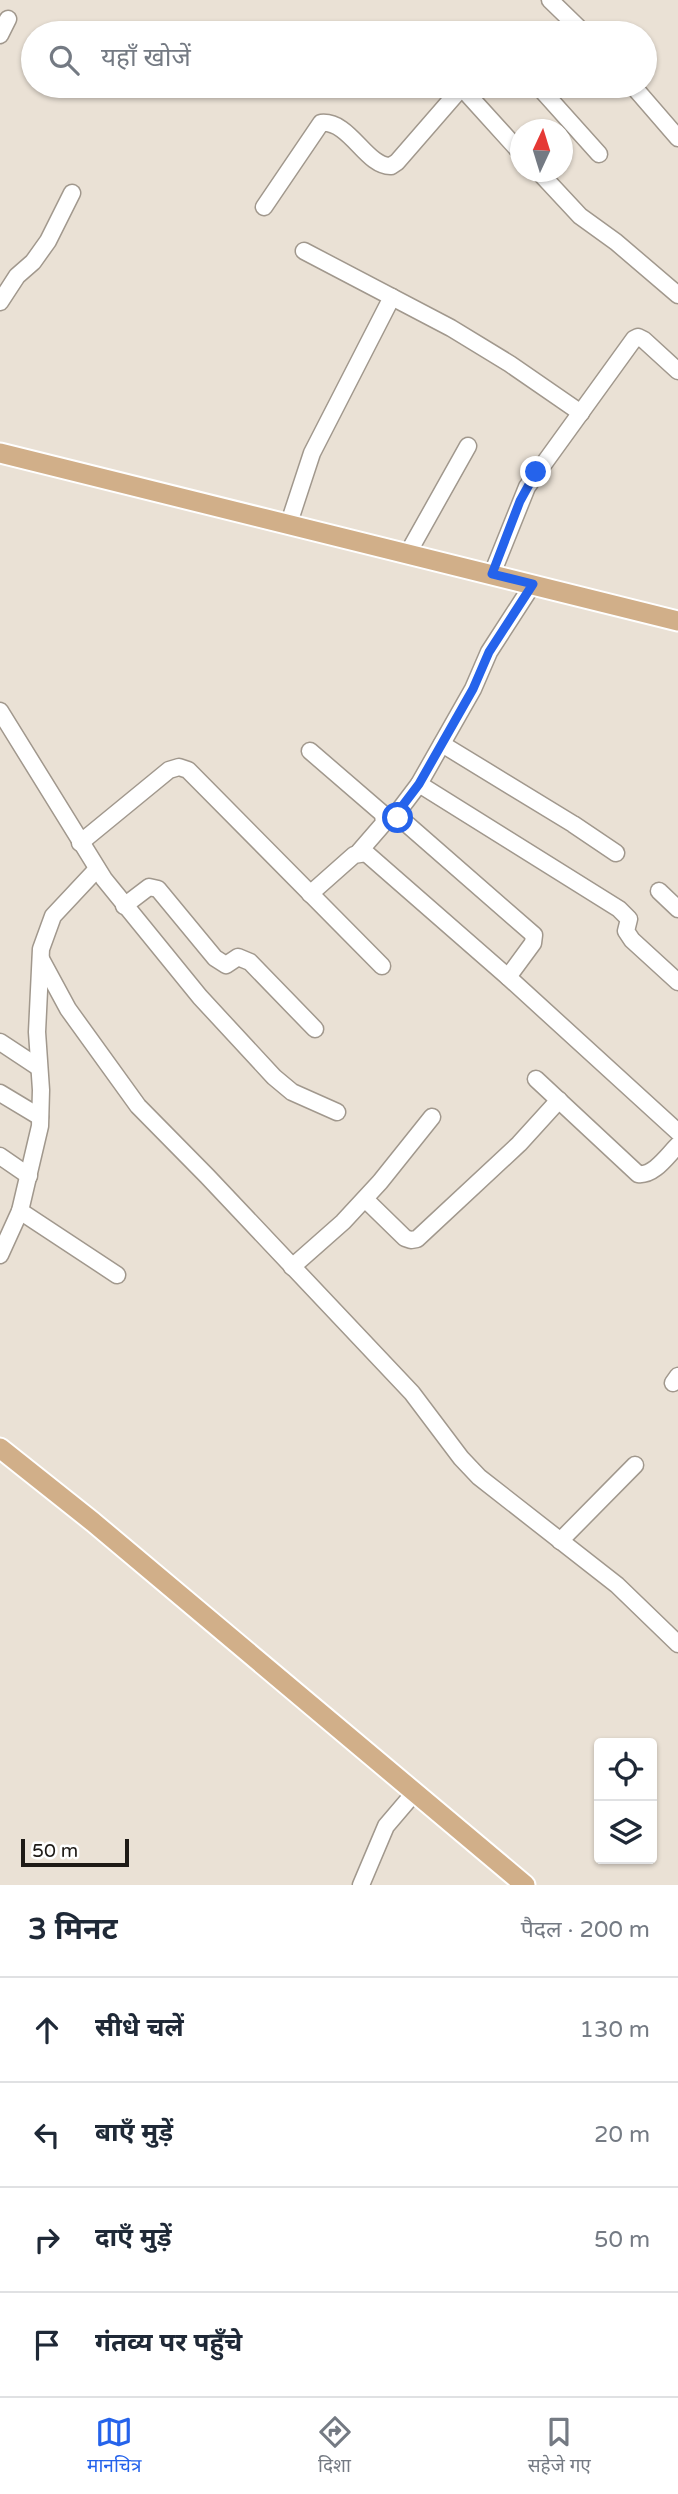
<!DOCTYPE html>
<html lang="hi">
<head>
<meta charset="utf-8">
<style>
  body { margin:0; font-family:"Varela Round","Noto Sans Devanagari",sans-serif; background:#f6f6f7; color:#1f2937 }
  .controls { position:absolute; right:21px; bottom:21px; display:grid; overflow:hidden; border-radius:7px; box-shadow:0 2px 5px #0004 }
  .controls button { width:63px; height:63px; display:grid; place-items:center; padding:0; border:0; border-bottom:2px solid #e0e1e3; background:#fff; color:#1f2937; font:35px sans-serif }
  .compass { position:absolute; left:510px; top:119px; width:63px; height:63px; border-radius:50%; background:#fff; box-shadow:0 2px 5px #0004; rotate:4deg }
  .scale { position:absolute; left:21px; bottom:18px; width:108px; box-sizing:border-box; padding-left:7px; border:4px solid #1e1a16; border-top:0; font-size:19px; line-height:24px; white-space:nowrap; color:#1e1a16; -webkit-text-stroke:5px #fff; paint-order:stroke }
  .stop { position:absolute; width:21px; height:21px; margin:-16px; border:5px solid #2563eb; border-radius:50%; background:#fff }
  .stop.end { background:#2563eb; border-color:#fff; box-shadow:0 2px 7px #0008 }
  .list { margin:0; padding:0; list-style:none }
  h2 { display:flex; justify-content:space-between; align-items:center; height:91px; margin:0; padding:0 28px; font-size:30px }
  h2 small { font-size:23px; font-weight:400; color:#747a83 }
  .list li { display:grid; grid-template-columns:46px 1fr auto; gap:21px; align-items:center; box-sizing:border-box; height:105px; padding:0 28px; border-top:2px solid #e0e1e3 }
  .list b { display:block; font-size:26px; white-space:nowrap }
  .list em { font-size:23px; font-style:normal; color:#747a83 }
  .icon { flex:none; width:38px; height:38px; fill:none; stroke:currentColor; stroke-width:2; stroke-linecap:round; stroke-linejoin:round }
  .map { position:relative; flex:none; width:678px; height:1885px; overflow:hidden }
  .search { position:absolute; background:#fff; box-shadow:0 2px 5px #0004; left:21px; right:21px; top:21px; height:77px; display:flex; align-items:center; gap:18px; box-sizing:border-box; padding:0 24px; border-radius:38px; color:#747a83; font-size:26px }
  .sheet { height:511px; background:#fff }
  nav { display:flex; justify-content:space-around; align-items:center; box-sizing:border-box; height:98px; border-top:2px solid #e0e1e3; background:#fff; font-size:19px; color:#747a83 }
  nav a { display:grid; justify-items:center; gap:4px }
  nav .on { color:#2563eb }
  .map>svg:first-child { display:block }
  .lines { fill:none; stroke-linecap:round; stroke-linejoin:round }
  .minor-casing { stroke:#a1988d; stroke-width:19 }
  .major-casing { stroke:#fff; stroke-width:23 }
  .minor { stroke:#fff; stroke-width:16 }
  .major { stroke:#d1af89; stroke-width:19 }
  .route { stroke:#2563eb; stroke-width:9 }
</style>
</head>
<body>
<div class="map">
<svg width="678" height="1885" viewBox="0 0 678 1885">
  <rect width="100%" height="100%" fill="#eae1d5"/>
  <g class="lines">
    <g class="minor-casing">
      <g id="minor">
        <polyline points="550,0 584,33"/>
        <polyline points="0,35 8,19"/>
        <polyline points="538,86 599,154"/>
        <polyline points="633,86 678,138"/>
        <polyline points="462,88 520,152"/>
        <polyline points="539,172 580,216 616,242 678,295"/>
        <path d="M264 207 321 123C350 120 366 167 391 166L397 162 463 86"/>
        <polyline points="304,251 451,328 510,364 581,413"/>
        <polyline points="0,302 17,276 33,262 48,241 72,193"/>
        <polyline points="289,523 312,453 392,297"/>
        <polyline points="408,553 468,446"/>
        <polyline points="492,574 527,487 634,339 638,337 644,340 678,371"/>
        <polyline points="0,711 104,879 200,997 274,1077 292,1092 337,1112"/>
        <polyline points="442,744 573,824 616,853"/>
        <polyline points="310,751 383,814 384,823 358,853"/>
        <polyline points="419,784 619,909 629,919 626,931 632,940 678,982"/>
        <polyline points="394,817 419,784 473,689 489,652 533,584"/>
        <polyline points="384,818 394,817 408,825 534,935 533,943 508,977"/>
        <polyline points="80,843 169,770 179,767 188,770 382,966"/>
        <polyline points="659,891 678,909"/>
        <polyline points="310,894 354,855 366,853 508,977 678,1132"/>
        <polyline points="124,906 149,887 158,889 215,958 226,965 238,957 250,962 315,1029"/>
        <polyline points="41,959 68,1009 138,1106 207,1176 412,1393 461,1458 479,1477 617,1585 678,1644"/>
        <polyline points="0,1042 38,1067"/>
        <path d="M536 1079 638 1174C654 1176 667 1156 678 1145"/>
        <polyline points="0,1093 40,1117"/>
        <polyline points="0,1156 29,1176"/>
        <polyline points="365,1199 405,1238 411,1240 417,1239 519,1144 559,1100"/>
        <polyline points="20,1211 117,1275"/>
        <polyline points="0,1255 20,1211 40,1126 41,1090 37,1032 41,949 53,916 97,869"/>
        <polyline points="292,1267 343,1222 380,1182 432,1117"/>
        <polyline points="673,1383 678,1376"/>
        <polyline points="560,1541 635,1465"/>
        <polyline points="361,1885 386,1826 415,1792"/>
      </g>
    </g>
    <g class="major-casing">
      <g id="major">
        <polyline points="0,453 678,621"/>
        <polyline points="0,1448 93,1522 525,1885"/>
      </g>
    </g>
    <use href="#minor" class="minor"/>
    <use href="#major" class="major"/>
  </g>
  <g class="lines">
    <polyline class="route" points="398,818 394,817 419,784 473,689 489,652 533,584 492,574 520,501 536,472"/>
  </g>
</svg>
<div class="controls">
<button><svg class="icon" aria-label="locate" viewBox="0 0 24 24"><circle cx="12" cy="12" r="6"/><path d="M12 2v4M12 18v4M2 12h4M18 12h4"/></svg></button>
<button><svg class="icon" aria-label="layers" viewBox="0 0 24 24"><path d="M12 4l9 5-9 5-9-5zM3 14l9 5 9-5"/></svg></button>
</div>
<svg class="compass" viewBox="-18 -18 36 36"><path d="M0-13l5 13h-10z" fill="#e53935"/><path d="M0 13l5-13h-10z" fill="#747a83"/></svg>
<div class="scale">50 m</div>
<div class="stop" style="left:398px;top:818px"></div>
<div class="stop end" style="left:536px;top:472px"></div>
<div class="search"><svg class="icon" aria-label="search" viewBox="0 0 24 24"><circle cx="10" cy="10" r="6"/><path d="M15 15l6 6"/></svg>यहाँ खोजें</div>
</div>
<section class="sheet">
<h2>3 मिनट<small>पैदल · 200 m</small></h2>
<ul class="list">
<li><svg class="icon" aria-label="ahead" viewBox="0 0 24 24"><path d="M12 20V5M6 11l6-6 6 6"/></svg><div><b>सीधे चलें</b></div><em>130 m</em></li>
<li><svg class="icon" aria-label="left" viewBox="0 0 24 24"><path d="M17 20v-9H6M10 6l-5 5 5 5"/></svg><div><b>बाएँ मुड़ें</b></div><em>20 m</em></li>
<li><svg class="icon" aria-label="right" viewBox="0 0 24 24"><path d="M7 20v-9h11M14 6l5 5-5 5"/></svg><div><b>दाएँ मुड़ें</b></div><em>50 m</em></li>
<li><svg class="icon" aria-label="arrive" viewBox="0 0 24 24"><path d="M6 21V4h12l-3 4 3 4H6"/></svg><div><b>गंतव्य पर पहुँचे</b></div></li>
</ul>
</section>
<nav>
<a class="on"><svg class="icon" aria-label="map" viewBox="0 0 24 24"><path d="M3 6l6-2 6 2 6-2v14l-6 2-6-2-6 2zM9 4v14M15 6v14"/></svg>मानचित्र</a>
<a><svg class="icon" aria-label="directions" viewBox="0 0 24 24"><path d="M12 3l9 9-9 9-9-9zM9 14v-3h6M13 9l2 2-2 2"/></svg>दिशा</a>
<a><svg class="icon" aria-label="saved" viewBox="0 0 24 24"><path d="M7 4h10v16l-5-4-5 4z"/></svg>सहेजे गए</a>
</nav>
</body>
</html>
